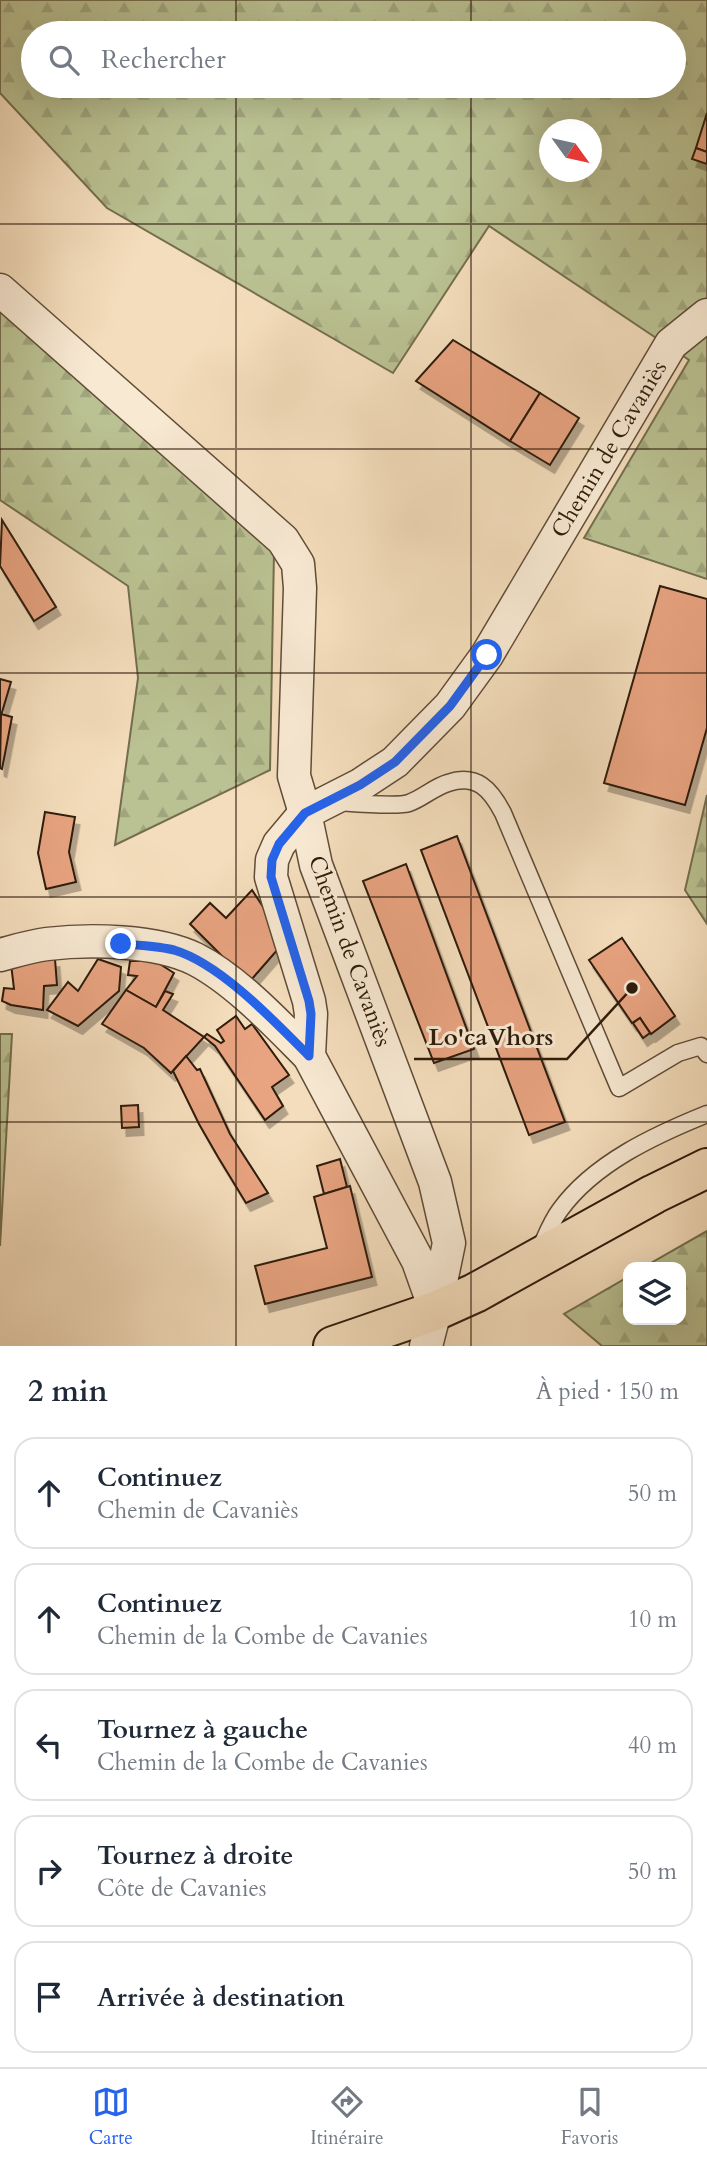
<!DOCTYPE html>
<html lang="fr">
<head>
<meta charset="utf-8">
<style>
  body { margin:0; font-family:Cardo,serif; background:#f2f2f3; color:#1f2937 }
  .controls { position:absolute; right:21px; bottom:21px; display:grid; overflow:hidden; border-radius:14px; box-shadow:0 7px 28px #0002 }
  .controls button { width:63px; height:63px; display:grid; place-items:center; padding:0; border:0; border-bottom:2px solid #e0e1e3; background:#fff; color:#1f2937; font:35px sans-serif }
  .compass { position:absolute; left:539px; top:119px; width:63px; height:63px; border-radius:50%; background:#fff; box-shadow:0 7px 28px #0002; rotate:123deg }
  .stop { position:absolute; width:21px; height:21px; margin:-16px; border:5px solid #2563eb; border-radius:50%; background:#fff }
  .stop.end { background:#2563eb; border-color:#fff; box-shadow:0 2px 7px #0008 }
  .list { margin:0; padding:0; list-style:none }
  h2 { display:flex; justify-content:space-between; align-items:center; height:91px; margin:0; padding:0 28px; font-size:30px }
  h2 small { font-size:23px; font-weight:400; color:#747a83 }
  .list li { display:grid; grid-template-columns:46px 1fr auto; gap:21px; align-items:center; box-sizing:border-box; height:112px; margin:0 14px 14px; padding:0 14px; border:2px solid #e0e1e3; border-radius:21px }
  .list b { display:block; font-size:26px; white-space:nowrap }
  .list p { margin:0; font-size:23px; white-space:nowrap; color:#747a83 }
  .list em { font-size:23px; font-style:normal; color:#747a83 }
  .icon { flex:none; width:38px; height:38px; fill:none; stroke:currentColor; stroke-width:2; stroke-linecap:round; stroke-linejoin:round }
  .map { position:relative; flex:none; width:707px; height:1346px; overflow:hidden }
  .search { position:absolute; background:#fff; box-shadow:0 7px 28px #0002; left:21px; right:21px; top:21px; height:77px; display:flex; align-items:center; gap:18px; box-sizing:border-box; padding:0 24px; border-radius:38px; color:#747a83; font-size:26px }
  .sheet { height:721px; background:#fff }
  nav { display:flex; justify-content:space-around; align-items:center; box-sizing:border-box; height:98px; border-top:2px solid #e0e1e3; background:#fff; font-size:19px; color:#747a83 }
  nav a { display:grid; justify-items:center; gap:4px }
  nav .on { color:#2563eb }
  .map>svg:first-child { display:block }
  .forest { fill:url(#forest-firs); stroke:#746e4e; stroke-width:2; fill-rule:evenodd }
  .building { fill:#e8a380; stroke:#2e1b0b; stroke-width:2; filter:url(#shadow) }
  .lines { fill:none; stroke-linecap:round; stroke-linejoin:round }
  .lane-casing { stroke:#604c37; stroke-width:19 }
  .street-casing { stroke:#604c37; stroke-width:35 }
  .primary-casing { stroke:#2e1b0b; stroke-width:42 }
  .lane { stroke:#f8e9d3; stroke-width:16 }
  .street { stroke:#f8e9d3; stroke-width:32 }
  .primary { stroke:#f4ddbc; stroke-width:38 }
  .route { stroke:#2563eb; stroke-width:9 }
  .grid { fill:none; stroke:#2e1b0b; stroke-width:2; stroke-opacity:0.55 }
  .labels { text-anchor:middle; dominant-baseline:central; stroke-width:6; stroke-linejoin:round; paint-order:stroke }
  .street-label { font-size:23px; fill:#2e1b0b; stroke:#f8e9d3 }
  .leader { fill:none; stroke:#2e1b0b; stroke-width:2.5 }
  .callout-dot { fill:#2e1b0b; stroke:#f8e9d3; stroke-width:2.5 }
  .callout-label { font-size:24px; text-anchor:middle; font-weight:bold; fill:#2e1b0b; stroke:#f8e9d3; stroke-width:6; stroke-linejoin:round; paint-order:stroke }
</style>
</head>
<body>
<div class="map">
<svg width="707" height="1346" viewBox="0 0 707 1346">
  <defs>
    <pattern id="forest-firs" width="22" height="20" patternUnits="userSpaceOnUse" patternTransform="scale(1.75)"><rect width="22" height="20" fill="#bac192"/><path d="M5 1l3.5 6h-7zM16 11l3.5 6h-7z" fill="#a0a57d"/></pattern>
    <filter id="shadow"><feDropShadow dx="4.5" dy="8" stdDeviation="0" flood-color="#0004"/></filter>
  </defs>
  <rect width="100%" height="100%" fill="#f4ddbc"/>
  <filter id="stains"><feTurbulence type="fractalNoise" baseFrequency=".00286" numOctaves="4"/><feColorMatrix values="0 0 0 0 .2 0 0 0 0 .09 0 0 0 0 .02 0 0 0 .5 -.17"/></filter>
  <radialGradient id="worn" r=".72"><stop offset=".6" stop-color="#630" stop-opacity="0"/><stop offset="1" stop-color="#630" stop-opacity=".3"/></radialGradient>
  <g class="forest">
    <path d="M0 0H707V579L584 538 689 360 489 226 393 373 107 208 0 93ZM33 33H674V86H33ZM550 130H592V172H550Z"/>
    <polygon points="0,302 274,552 270,770 115,845 138,678 128,586 0,500"/>
    <polygon points="707,795 707,924 685,890"/>
    <polygon points="0,1034 12,1034 0,1246"/>
    <polygon points="707,1231 707,1346 602,1346 564,1314 628,1277 628,1320 681,1320 681,1267 644,1267"/>
  </g>
  <g class="building">
    <polygon points="707,113 707,152 696,148"/>
    <polygon points="696,148 707,152 707,164 692,159"/>
    <polygon points="453,340 540,393 510,441 416,381"/>
    <polygon points="540,393 579,418 550,465 510,441"/>
    <polygon points="2,520 56,607 34,621 0,566"/>
    <polygon points="660,586 707,599 707,728 685,805 604,783"/>
    <polygon points="0,679 11,682 0,719"/>
    <polygon points="1,714 12,717 2,769 0,768"/>
    <polygon points="45,812 75,817 69,852 76,882 46,889 38,853"/>
    <polygon points="457,836 565,1122 529,1135 421,850"/>
    <polygon points="406,864 474,1049 434,1063 363,881"/>
    <polygon points="252,890 271,919 279,948 251,980 225,959 190,924 210,903 226,918"/>
    <polygon points="622,938 675,1016 651,1034 640,1018 632,1023 589,960"/>
    <polygon points="55,959 57,985 44,986 43,1010 11,1005 2,1001 4,988 14,989 11,964"/>
    <polygon points="98,959 121,967 119,991 78,1026 47,1010 68,982 78,991"/>
    <polygon points="130,961 155,961 174,973 156,1007 126,990 137,976 128,975"/>
    <polygon points="126,990 156,1007 165,991 173,994 163,1010 204,1037 171,1073 144,1048 102,1024"/>
    <polygon points="236,1016 245,1029 252,1024 289,1075 272,1087 283,1106 265,1120 215,1046 204,1037 207,1034 221,1043 224,1041 217,1030"/>
    <polygon points="640,1018 650,1033 643,1038 633,1023"/>
    <polygon points="186,1056 197,1070 200,1069 230,1134 268,1193 246,1203 218,1157 199,1124 173,1071"/>
    <polygon points="138,1105 139,1127 122,1128 121,1106"/>
    <polygon points="340,1159 347,1187 324,1194 317,1166"/>
    <polygon points="350,1186 372,1277 265,1304 255,1266 327,1248 314,1197"/>
  </g>
  <g class="lines">
    <g class="lane-casing">
      <g id="lane">
        <path d="M338 802C353 803 398 807 409 803 423 798 434 787 448 783 477 773 491 790 503 813L619 1088 678 1053 701 1046 707 1054"/>
        <path d="M540 1249C546 1236 551 1222 560 1210 594 1163 655 1135 707 1114"/>
      </g>
    </g>
    <g class="street-casing">
      <g id="street">
        <polyline points="0,290 283,540 298,564 300,588 294,776 305,813 316,865 435,1182 449,1243 435,1311 426,1346"/>
        <path d="M0 955C15 951 31 946 47 944 90 939 156 940 195 959 236 980 277 1024 309 1056"/>
        <polyline points="435,1309 418,1261 309,1056 311,1014 309,1001 271,877 272,860 279,844 305,813 360,785 395,762 450,706 487,655 671,344 707,315"/>
      </g>
    </g>
    <g class="primary-casing">
      <polyline id="primary" points="333,1346 435,1311 475,1293 654,1194 707,1168"/>
    </g>
    <use href="#lane" class="lane"/>
    <use href="#street" class="street"/>
    <use href="#primary" class="primary"/>
  </g>
  <g class="lines">
    <path class="route" d="M121 944C139 945 157 946 174 950 221 964 275 1022 309 1056L311 1014 309 1001 271 877 272 860 279 844 305 813 360 785 395 762 450 706 487 655"/>
  </g>
  <path class="grid" d="M236 0V33M471 0V33M236 86V1346M471 86V1346M0 224H707M0 449H707M0 673H707M0 897H707M0 1122H707"/>
  <g class="labels">
    <g class="street-label">
      <text transform="translate(609 449) rotate(-59)">Chemin de Cavaniès</text>
      <text transform="translate(350 951) rotate(70)">Chemin de Cavaniès</text>
    </g>
  </g>
  <path class="leader" d="M632 988L567 1059H414"/>
  <circle class="callout-dot" cx="632" cy="988" r="7"/>
  <g class="callout-label">
    <text x="491" y="1045">Lo'caVhors</text>
  </g>
  <rect width="100%" height="100%" filter="url(#stains)"/>
  <rect width="100%" height="100%" fill="url(#worn)"/>
</svg>
<div class="controls">
<button><svg class="icon" aria-label="layers" viewBox="0 0 24 24"><path d="M12 4l9 5-9 5-9-5zM3 14l9 5 9-5"/></svg></button>
</div>
<svg class="compass" viewBox="-18 -18 36 36"><path d="M0-13l5 13h-10z" fill="#e53935"/><path d="M0 13l5-13h-10z" fill="#747a83"/></svg>
<div class="stop" style="left:487px;top:655px"></div>
<div class="stop end" style="left:121px;top:944px"></div>
<div class="search"><svg class="icon" aria-label="search" viewBox="0 0 24 24"><circle cx="10" cy="10" r="6"/><path d="M15 15l6 6"/></svg>Rechercher</div>
</div>
<section class="sheet">
<h2>2 min<small>À pied · 150 m</small></h2>
<ul class="list">
<li><svg class="icon" aria-label="ahead" viewBox="0 0 24 24"><path d="M12 20V5M6 11l6-6 6 6"/></svg><div><b>Continuez</b><p>Chemin de Cavaniès</p></div><em>50 m</em></li>
<li><svg class="icon" aria-label="ahead" viewBox="0 0 24 24"><path d="M12 20V5M6 11l6-6 6 6"/></svg><div><b>Continuez</b><p>Chemin de la Combe de Cavanies</p></div><em>10 m</em></li>
<li><svg class="icon" aria-label="left" viewBox="0 0 24 24"><path d="M17 20v-9H6M10 6l-5 5 5 5"/></svg><div><b>Tournez à gauche</b><p>Chemin de la Combe de Cavanies</p></div><em>40 m</em></li>
<li><svg class="icon" aria-label="right" viewBox="0 0 24 24"><path d="M7 20v-9h11M14 6l5 5-5 5"/></svg><div><b>Tournez à droite</b><p>Côte de Cavanies</p></div><em>50 m</em></li>
<li><svg class="icon" aria-label="arrive" viewBox="0 0 24 24"><path d="M6 21V4h12l-3 4 3 4H6"/></svg><div><b>Arrivée à destination</b></div></li>
</ul>
</section>
<nav>
<a class="on"><svg class="icon" aria-label="map" viewBox="0 0 24 24"><path d="M3 6l6-2 6 2 6-2v14l-6 2-6-2-6 2zM9 4v14M15 6v14"/></svg>Carte</a>
<a><svg class="icon" aria-label="directions" viewBox="0 0 24 24"><path d="M12 3l9 9-9 9-9-9zM9 14v-3h6M13 9l2 2-2 2"/></svg>Itinéraire</a>
<a><svg class="icon" aria-label="saved" viewBox="0 0 24 24"><path d="M7 4h10v16l-5-4-5 4z"/></svg>Favoris</a>
</nav>
</body>
</html>
